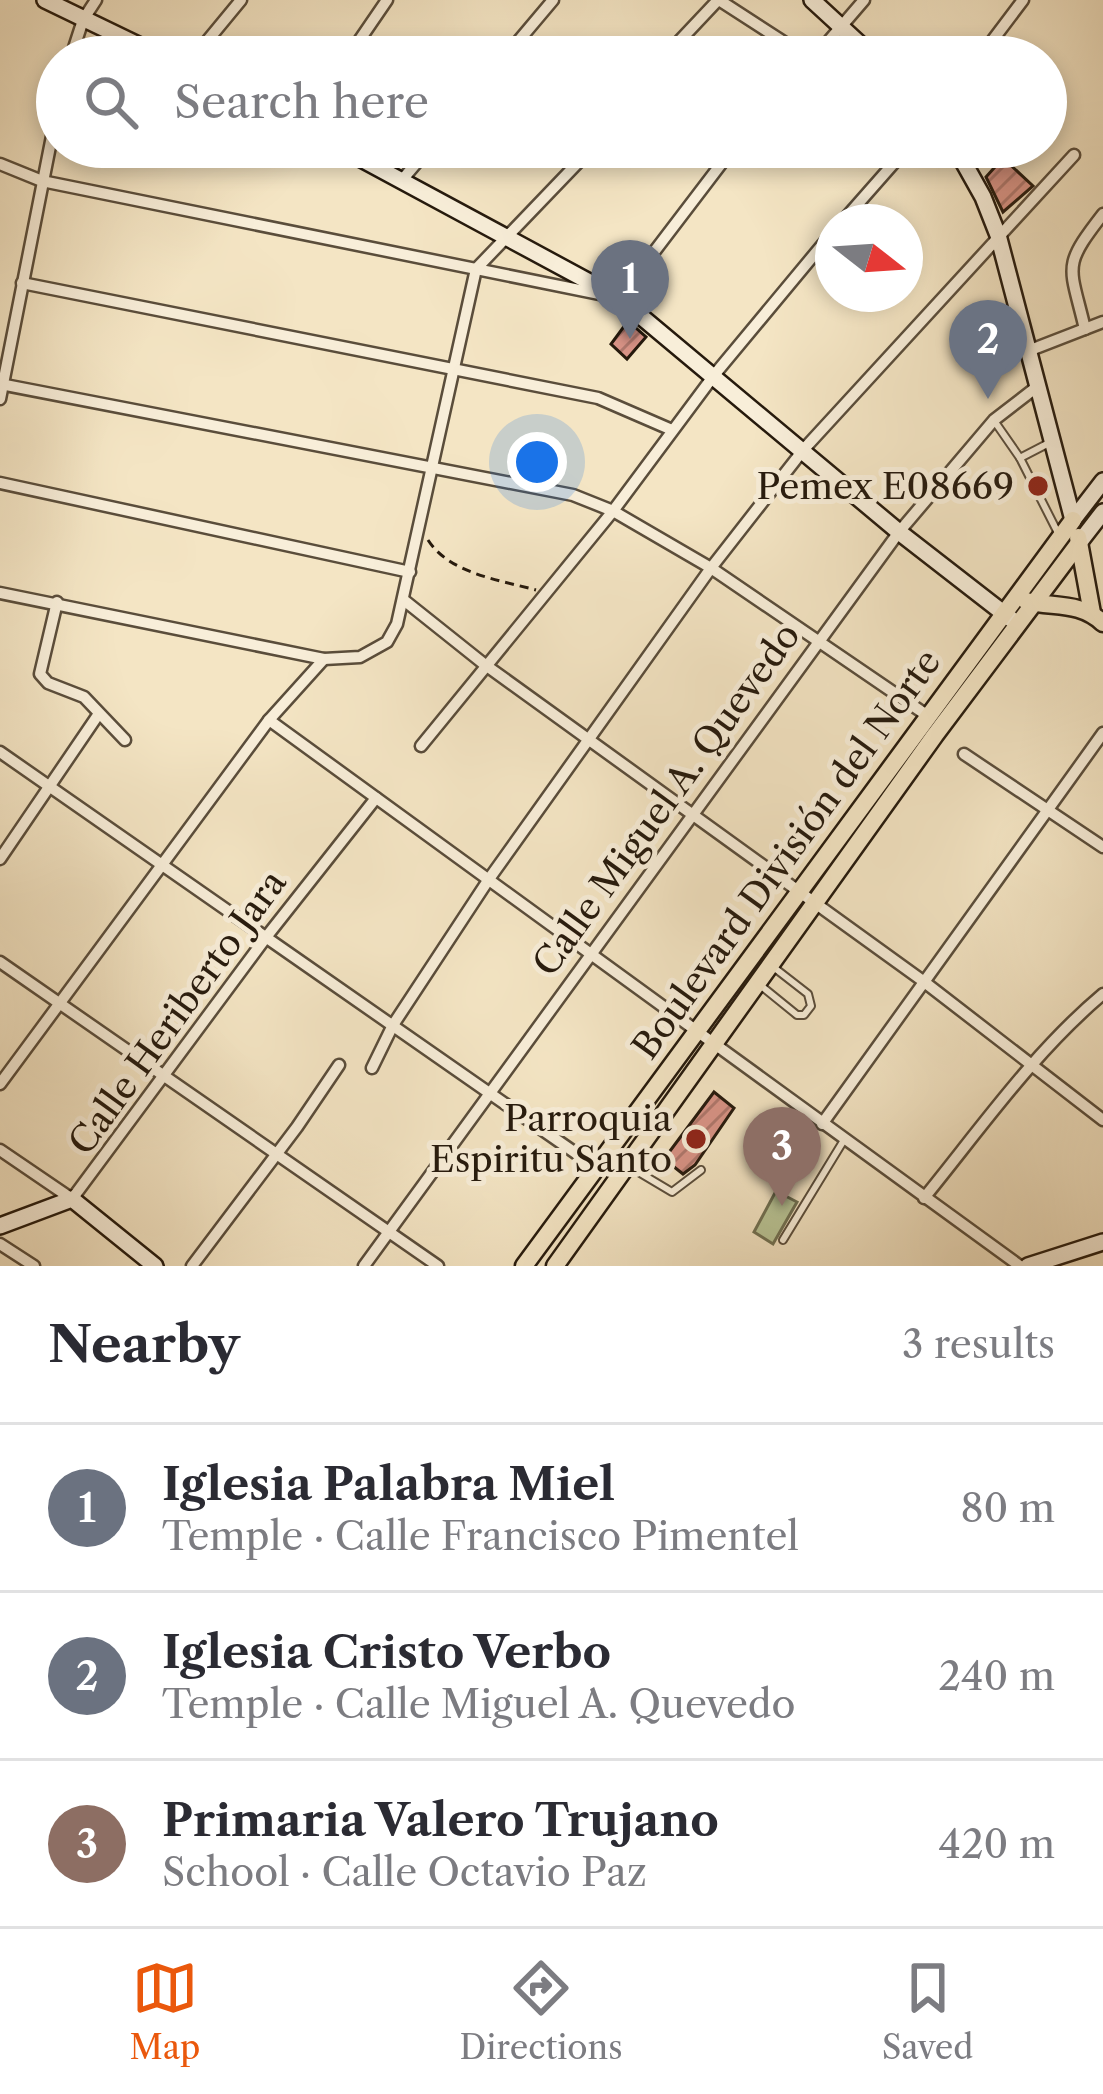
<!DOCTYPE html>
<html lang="en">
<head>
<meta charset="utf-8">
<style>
  body { margin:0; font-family:"Libre Caslon Text",serif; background:#f7f7f7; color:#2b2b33 }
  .compass { position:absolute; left:815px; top:204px; width:108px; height:108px; border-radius:50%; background:#fff; box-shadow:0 6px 18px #0003; rotate:107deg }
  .you { position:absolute; left:537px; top:462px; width:42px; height:42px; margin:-30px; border:9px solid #fff; border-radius:50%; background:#1a73e8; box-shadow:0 0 0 18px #1a73e833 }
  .badge { display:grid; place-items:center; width:78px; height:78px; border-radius:50%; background:#ea580c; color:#fff; font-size:39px; font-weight:700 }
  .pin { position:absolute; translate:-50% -99px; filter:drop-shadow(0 3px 6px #0008) }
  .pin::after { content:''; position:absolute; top:63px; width:42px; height:36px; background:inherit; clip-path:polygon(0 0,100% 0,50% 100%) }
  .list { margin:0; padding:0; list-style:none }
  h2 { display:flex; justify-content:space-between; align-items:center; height:156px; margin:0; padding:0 48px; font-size:51px }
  h2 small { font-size:39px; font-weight:400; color:#7c7c81 }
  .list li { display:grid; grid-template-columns:78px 1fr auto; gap:36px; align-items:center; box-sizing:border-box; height:168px; padding:0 48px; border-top:3px solid #e1e1e2 }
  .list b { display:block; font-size:45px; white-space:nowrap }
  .list p { margin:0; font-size:39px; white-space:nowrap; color:#7c7c81 }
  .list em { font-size:39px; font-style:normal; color:#7c7c81 }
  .icon { flex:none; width:66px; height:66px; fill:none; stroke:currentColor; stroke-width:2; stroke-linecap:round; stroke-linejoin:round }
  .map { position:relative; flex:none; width:1103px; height:1266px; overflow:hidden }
  .search { position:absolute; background:#fff; box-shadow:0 6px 18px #0003; left:36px; right:36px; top:36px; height:132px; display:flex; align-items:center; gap:30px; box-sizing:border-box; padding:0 42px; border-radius:66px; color:#7c7c81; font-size:45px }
  .sheet { height:660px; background:#fff }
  nav { display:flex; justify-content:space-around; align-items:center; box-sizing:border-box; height:168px; border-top:3px solid #e1e1e2; background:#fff; font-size:33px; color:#7c7c81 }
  nav a { display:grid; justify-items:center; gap:6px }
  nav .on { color:#ea580c }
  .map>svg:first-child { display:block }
  .pitch { fill:#b9c596; stroke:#707052; stroke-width:3 }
  .building { fill:url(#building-hatch); stroke:#261a0d; stroke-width:3 }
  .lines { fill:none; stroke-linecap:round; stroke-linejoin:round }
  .lane-casing { stroke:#5a4d3b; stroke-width:10 }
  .street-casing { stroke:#5a4d3b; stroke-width:15 }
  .secondary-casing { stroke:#261a0d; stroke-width:20 }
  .primary-casing { stroke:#261a0d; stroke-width:21 }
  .path { stroke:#261a0d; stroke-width:3; stroke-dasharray:9 6; stroke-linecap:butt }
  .lane { stroke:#f8eed9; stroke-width:6 }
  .street { stroke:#f8eed9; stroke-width:10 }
  .secondary { stroke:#f8eed9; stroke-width:15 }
  .primary { stroke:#f4e5c4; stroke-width:16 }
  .poi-dot { fill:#8f2418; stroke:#f8eed9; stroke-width:4.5 }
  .labels { text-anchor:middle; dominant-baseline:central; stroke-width:10; stroke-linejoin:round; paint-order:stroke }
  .poi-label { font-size:36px; fill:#261a0d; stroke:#f8eed9; text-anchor:end }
  .street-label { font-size:36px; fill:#261a0d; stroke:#f8eed9 }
</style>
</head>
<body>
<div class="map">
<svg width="1103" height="1266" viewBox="0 0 1103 1266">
  <defs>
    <pattern id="building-hatch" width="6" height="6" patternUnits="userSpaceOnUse" patternTransform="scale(3)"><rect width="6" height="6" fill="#d89386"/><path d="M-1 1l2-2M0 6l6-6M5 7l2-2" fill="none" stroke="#af776c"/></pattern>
  </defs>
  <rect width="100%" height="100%" fill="#f4e5c4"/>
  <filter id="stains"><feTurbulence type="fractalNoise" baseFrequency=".00167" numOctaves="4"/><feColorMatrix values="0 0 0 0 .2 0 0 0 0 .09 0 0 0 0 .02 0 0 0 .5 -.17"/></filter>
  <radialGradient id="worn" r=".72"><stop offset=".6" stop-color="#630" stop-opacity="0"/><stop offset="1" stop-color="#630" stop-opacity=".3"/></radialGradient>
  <polygon class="pitch" points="776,1191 797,1202 773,1244 754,1232"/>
  <g class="building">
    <polygon points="1003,158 1033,186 1003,212 986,177"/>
    <polygon points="628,321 646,337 627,359 611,344"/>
    <polygon points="714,1092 734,1108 695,1165 683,1174 664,1159"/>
  </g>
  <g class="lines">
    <g class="lane-casing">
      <g id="lane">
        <polyline points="995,422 1020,458"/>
        <polyline points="1049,443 1020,458 1059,535"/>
        <polyline points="760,985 797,1015 804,1015 811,1006 808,994 772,966"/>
        <polyline points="630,1167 672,1192 701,1170"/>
        <polyline points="783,1240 844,1140"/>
      </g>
    </g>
    <g class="street-casing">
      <g id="street">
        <polyline points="719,0 807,57"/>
        <polyline points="670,51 718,0"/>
        <polyline points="71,57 83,20 96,0"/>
        <polyline points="194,57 241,0"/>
        <polyline points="348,57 387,0"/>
        <polyline points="505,57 553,0"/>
        <polyline points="815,57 864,0"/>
        <polyline points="980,57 1023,0"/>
        <polyline points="0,164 42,181 619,298 734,147"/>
        <polyline points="402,180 430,147"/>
        <polyline points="842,222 908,147"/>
        <polyline points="22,283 598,398 672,430"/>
        <path d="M1085 329C1070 265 1061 268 1103 214"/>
        <polyline points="1028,351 1103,322"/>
        <polyline points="0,384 573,495 613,511 711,568 928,716"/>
        <polyline points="0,399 57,111"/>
        <polyline points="0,483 410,572"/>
        <polyline points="0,593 324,659 360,657 387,642 397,624 476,269 593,147"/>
        <polyline points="405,601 484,664 923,981 1103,1120"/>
        <polyline points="57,602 40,674 48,683 84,697 125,740"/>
        <polyline points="269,720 1020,1266"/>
        <polyline points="421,746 613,511 715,374 833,232"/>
        <polyline points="0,752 597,1168"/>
        <polyline points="964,754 1103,847"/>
        <polyline points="0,859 98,715"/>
        <polyline points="0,962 438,1266"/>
        <polyline points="372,1068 393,1025 489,879 711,568 804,449 1074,155"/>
        <polyline points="0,1084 269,720 324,659"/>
        <polyline points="822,1124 1103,733"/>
        <polyline points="0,1150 72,1199 267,936 376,798"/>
        <path d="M924 1198C981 1128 1034 1052 1103 994"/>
        <polyline points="0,1244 34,1266"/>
        <polyline points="192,1266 297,1127 339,1065"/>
        <polyline points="364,1266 899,532 994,420 1038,386"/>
      </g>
    </g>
    <g class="secondary-casing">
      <g id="secondary">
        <polyline points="45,0 163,57"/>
        <polyline points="812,0 874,57"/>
        <polyline points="339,147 619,298 899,532 1011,619"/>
        <polyline points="955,147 983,197 998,235 1073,520"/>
        <polyline points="1073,520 1103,481"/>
        <polyline points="1079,543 1103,512"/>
        <polyline points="0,1226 72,1199 155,1266"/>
        <polyline points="1028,1266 1103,1242"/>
      </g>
    </g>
    <g class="primary-casing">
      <g id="primary">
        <polyline points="1078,537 1092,613"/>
        <path d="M1026 601C1054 608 1079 601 1103 623"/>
        <polyline points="524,1266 1073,520"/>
        <polyline points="555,1266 935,735 1079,543"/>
      </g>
    </g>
    <path class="path" d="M428 540C450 574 500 580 536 590"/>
    <use href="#lane" class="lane"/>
    <use href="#street" class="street"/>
    <use href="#secondary" class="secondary"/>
    <use href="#primary" class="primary"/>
  </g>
  <g class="poi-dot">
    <circle cx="1038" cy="486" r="12"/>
    <circle cx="696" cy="1139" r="12"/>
  </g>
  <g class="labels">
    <g class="poi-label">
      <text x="1014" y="486">Pemex E08669</text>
      <text x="672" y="1118">Parroquia<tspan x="672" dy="41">Espiritu Santo</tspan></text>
    </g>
    <g class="street-label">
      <text transform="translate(666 799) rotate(-54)">Calle Miguel A. Quevedo</text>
      <text transform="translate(786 854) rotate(-54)">Boulevard División del Norte</text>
      <text transform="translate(177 1012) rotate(-54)">Calle Heriberto Jara</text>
    </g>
  </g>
  <rect width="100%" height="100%" filter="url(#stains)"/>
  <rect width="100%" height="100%" fill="url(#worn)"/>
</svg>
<svg class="compass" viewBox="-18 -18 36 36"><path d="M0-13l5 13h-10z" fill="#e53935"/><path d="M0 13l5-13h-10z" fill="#7c7c81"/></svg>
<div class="you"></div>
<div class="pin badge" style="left:630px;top:339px;background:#6b7280">1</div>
<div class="pin badge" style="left:988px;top:399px;background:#6b7280">2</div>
<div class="pin badge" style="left:782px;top:1206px;background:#8d6e63">3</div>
<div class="search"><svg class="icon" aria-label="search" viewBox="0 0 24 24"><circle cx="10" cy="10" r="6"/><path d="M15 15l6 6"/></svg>Search here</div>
</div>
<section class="sheet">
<h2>Nearby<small>3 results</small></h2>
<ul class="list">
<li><span class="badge" style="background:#6b7280">1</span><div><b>Iglesia Palabra Miel</b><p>Temple · Calle Francisco Pimentel</p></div><em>80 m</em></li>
<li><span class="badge" style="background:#6b7280">2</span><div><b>Iglesia Cristo Verbo</b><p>Temple · Calle Miguel A. Quevedo</p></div><em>240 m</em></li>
<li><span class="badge" style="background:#8d6e63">3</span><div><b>Primaria Valero Trujano</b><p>School · Calle Octavio Paz</p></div><em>420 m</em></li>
</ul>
</section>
<nav>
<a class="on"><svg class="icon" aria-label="map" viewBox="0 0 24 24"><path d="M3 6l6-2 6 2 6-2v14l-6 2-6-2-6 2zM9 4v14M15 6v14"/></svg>Map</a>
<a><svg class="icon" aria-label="directions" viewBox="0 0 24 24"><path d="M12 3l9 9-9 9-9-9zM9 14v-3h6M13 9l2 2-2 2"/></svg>Directions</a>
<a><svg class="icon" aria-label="saved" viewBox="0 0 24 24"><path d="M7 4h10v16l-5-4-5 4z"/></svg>Saved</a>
</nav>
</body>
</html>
